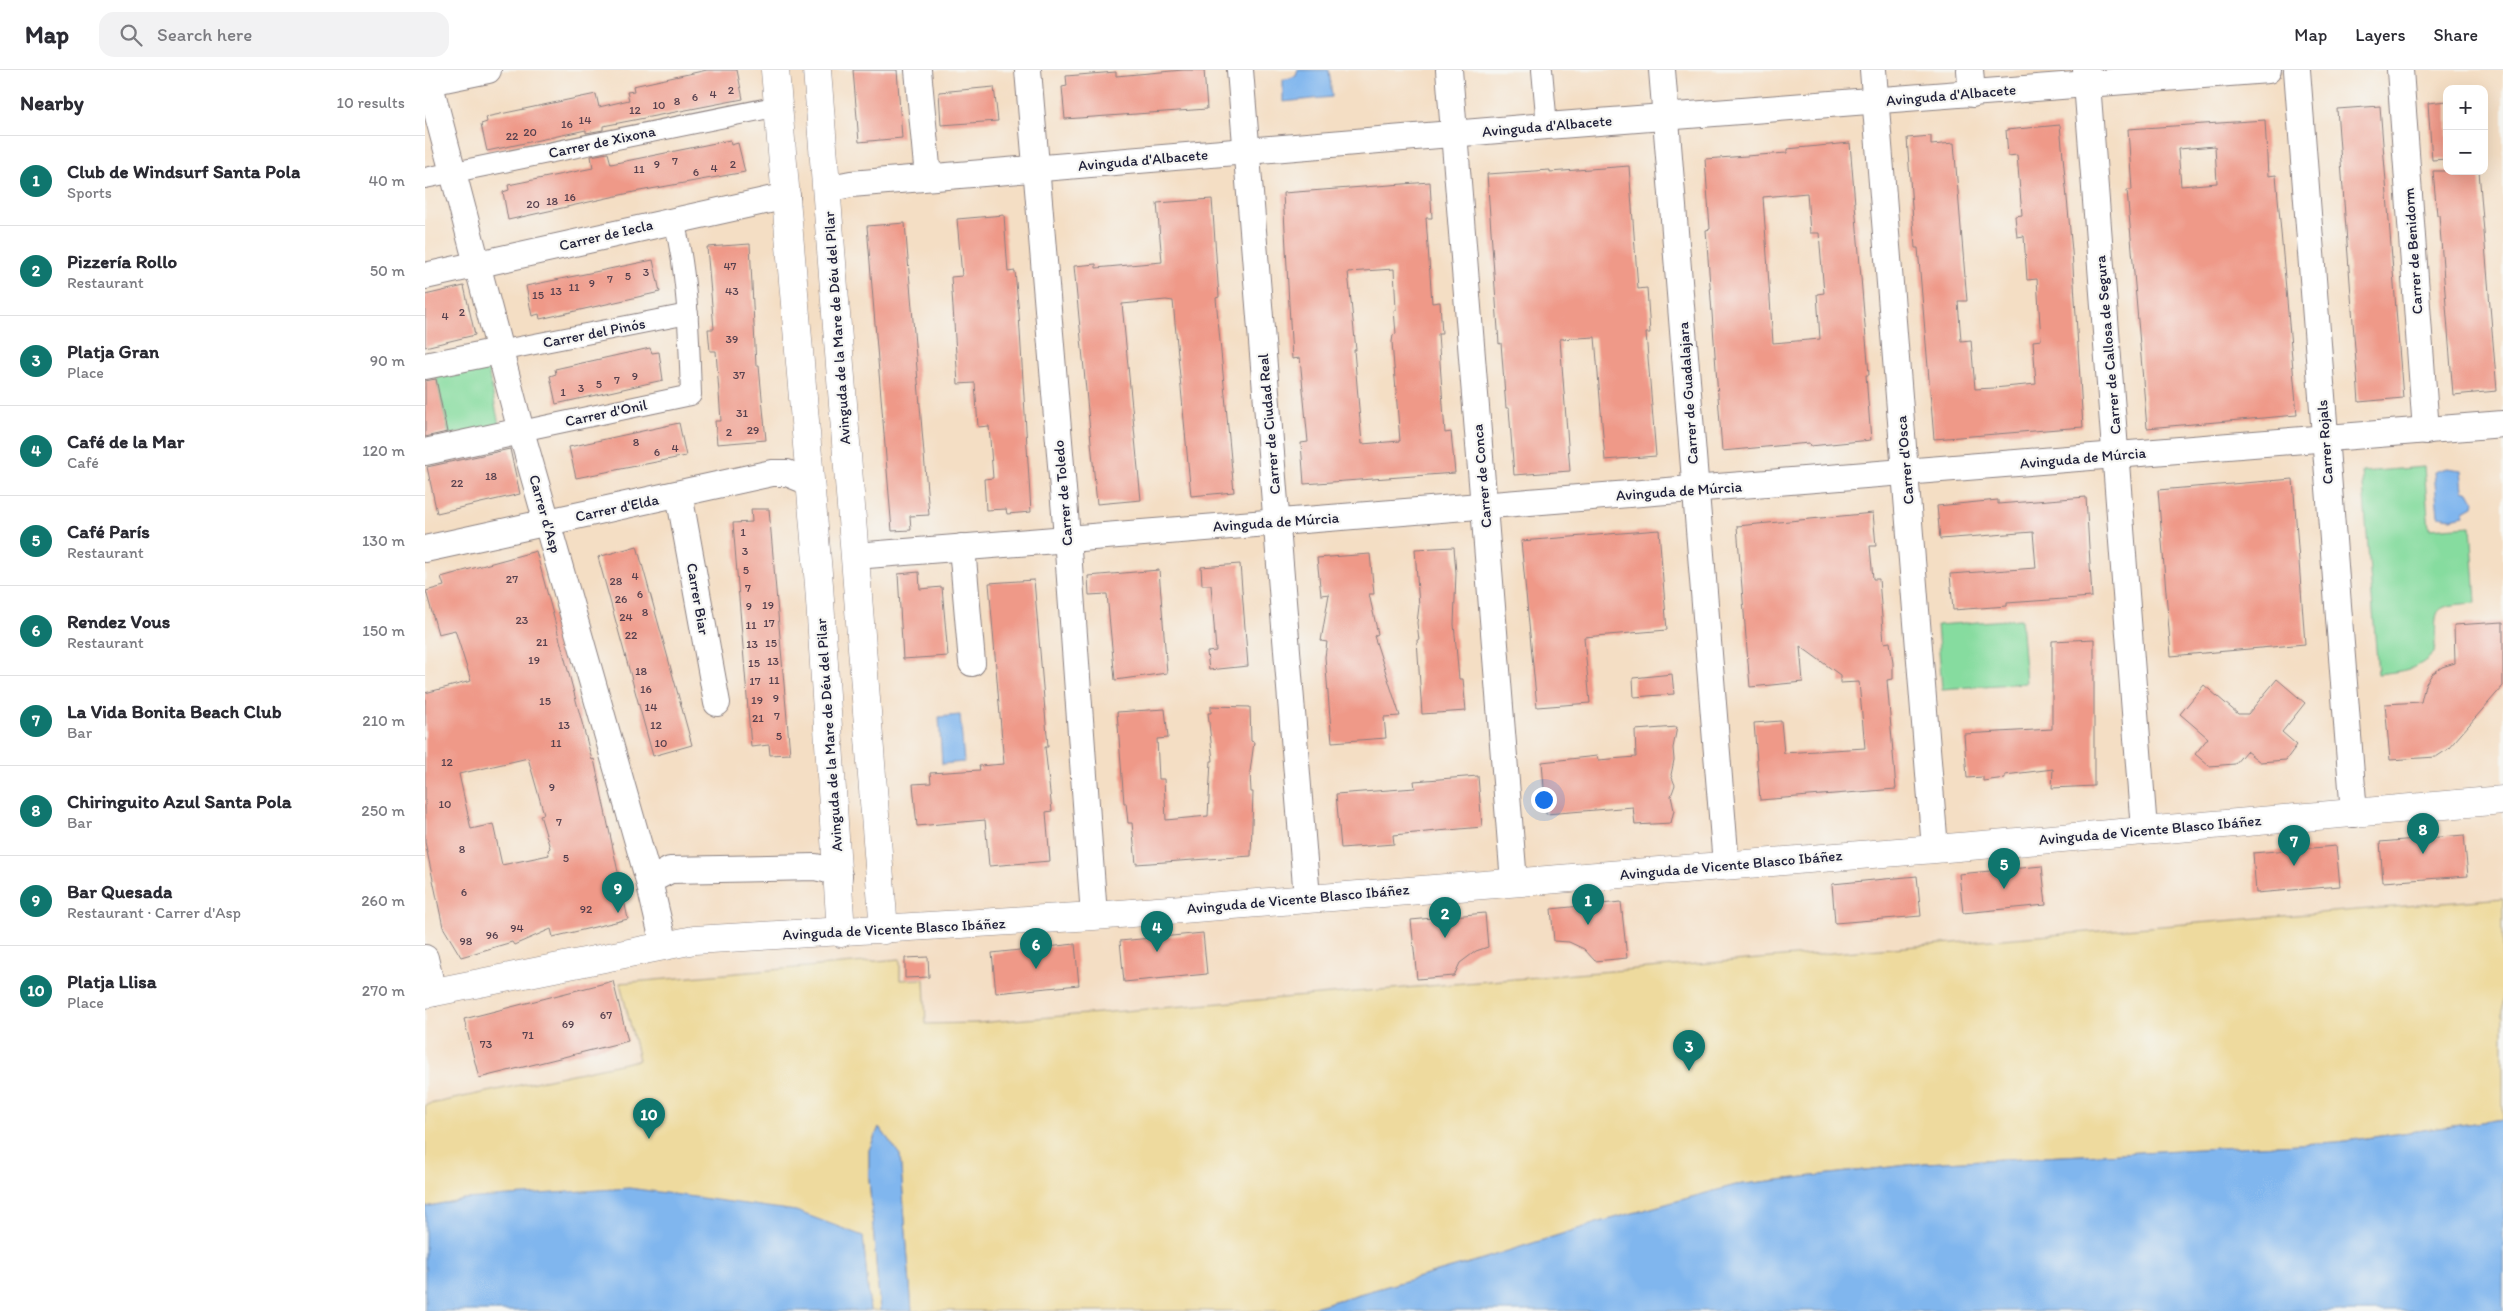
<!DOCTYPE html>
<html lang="en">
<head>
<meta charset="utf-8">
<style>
  body { margin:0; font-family:Itim,sans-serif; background:#f2f2f3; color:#2b2b33 }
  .controls { position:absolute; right:15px; top:15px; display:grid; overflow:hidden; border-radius:10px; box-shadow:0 5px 20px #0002 }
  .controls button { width:45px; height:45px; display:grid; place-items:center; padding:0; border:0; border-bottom:1px solid #e1e1e2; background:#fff; color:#2b2b33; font:25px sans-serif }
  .you { position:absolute; left:1118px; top:729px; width:18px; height:18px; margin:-12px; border:4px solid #fff; border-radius:50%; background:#1a73e8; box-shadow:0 0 0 8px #1a73e833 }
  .badge { display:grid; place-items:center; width:32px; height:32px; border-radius:50%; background:#0f766e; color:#fff; font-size:16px; font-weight:700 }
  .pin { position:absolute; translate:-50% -41px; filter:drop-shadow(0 1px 2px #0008) }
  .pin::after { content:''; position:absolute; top:26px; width:18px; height:15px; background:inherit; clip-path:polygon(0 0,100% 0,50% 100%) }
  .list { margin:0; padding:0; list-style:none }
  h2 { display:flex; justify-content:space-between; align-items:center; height:65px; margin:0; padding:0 20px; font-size:21px }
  h2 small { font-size:16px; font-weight:400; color:#7c7c81 }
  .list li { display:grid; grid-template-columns:32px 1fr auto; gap:15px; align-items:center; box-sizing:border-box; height:90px; padding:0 20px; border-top:1px solid #e1e1e2 }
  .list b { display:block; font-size:19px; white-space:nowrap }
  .list p { margin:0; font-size:16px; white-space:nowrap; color:#7c7c81 }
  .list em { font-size:16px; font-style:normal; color:#7c7c81 }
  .icon { flex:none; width:28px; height:28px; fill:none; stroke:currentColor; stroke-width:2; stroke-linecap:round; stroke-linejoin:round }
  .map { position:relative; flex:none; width:2078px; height:1241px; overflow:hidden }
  header { display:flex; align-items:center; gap:30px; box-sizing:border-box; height:70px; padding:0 25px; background:#fff; border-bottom:1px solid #e1e1e2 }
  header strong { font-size:24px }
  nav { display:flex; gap:28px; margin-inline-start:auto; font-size:18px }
  .search { width:350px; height:45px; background:#f2f2f3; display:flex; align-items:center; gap:12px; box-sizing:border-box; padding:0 18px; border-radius:15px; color:#7c7c81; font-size:19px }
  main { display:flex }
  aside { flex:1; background:#fff }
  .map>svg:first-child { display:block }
  .green { fill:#86dc9f; stroke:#547f6d }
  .sand { fill:#eeda9e; stroke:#887e6c }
  .water { fill:#80b6ee; stroke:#516c94 }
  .building { fill:#ef9988; fill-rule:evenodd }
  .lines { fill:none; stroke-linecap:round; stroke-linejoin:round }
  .pedestrian-casing { stroke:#8b8080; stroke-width:22 }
  .minor-casing { stroke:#8b8080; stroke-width:28 }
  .tertiary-casing { stroke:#8b8080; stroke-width:29 }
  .pedestrian { stroke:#fff; stroke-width:20 }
  .minor { stroke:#fff; stroke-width:26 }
  .tertiary { stroke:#fff; stroke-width:28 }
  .labels { text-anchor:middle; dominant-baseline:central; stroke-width:4.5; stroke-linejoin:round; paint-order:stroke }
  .number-label { font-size:12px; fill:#55404e }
  .street-label { font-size:15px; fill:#22223b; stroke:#f6f6f2 }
</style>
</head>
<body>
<header>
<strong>Map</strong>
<div class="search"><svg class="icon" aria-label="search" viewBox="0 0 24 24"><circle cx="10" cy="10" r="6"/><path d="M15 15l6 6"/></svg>Search here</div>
<nav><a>Map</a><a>Layers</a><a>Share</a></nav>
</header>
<main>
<aside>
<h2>Nearby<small>10 results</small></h2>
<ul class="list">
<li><span class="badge">1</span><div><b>Club de Windsurf Santa Pola</b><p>Sports</p></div><em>40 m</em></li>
<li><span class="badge">2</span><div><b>Pizzería Rollo</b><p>Restaurant</p></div><em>50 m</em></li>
<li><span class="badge">3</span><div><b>Platja Gran</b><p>Place</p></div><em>90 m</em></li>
<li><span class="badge">4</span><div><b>Café de la Mar</b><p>Café</p></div><em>120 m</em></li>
<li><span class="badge">5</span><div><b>Café París</b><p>Restaurant</p></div><em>130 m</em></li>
<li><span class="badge">6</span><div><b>Rendez Vous</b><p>Restaurant</p></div><em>150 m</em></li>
<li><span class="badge">7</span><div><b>La Vida Bonita Beach Club</b><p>Bar</p></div><em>210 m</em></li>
<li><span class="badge">8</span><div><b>Chiringuito Azul Santa Pola</b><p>Bar</p></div><em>250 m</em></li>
<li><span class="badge">9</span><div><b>Bar Quesada</b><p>Restaurant · Carrer d'Asp</p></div><em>260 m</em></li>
<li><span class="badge">10</span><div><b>Platja Llisa</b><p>Place</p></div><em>270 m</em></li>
</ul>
</aside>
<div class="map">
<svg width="2078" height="1241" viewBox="0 0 2078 1241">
  <rect width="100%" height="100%" fill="#f6f6f2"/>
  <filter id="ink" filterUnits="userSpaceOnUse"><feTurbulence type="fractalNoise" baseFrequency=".02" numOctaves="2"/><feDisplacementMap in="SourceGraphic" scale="10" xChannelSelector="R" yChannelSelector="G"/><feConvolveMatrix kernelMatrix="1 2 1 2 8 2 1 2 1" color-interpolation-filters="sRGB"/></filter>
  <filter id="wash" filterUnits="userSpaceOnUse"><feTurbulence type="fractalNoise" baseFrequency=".0096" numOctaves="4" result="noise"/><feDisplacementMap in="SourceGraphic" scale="20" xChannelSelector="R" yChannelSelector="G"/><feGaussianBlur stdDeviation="1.12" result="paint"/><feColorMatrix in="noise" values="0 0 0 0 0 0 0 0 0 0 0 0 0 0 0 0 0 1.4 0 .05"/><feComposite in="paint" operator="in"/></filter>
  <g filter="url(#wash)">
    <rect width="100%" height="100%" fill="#f4dec4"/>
    <g class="green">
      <polygon points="62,295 74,355 24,365 11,306"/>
      <path d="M1999 397 2004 459 2046 456 2051 533C2000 536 2014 539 2009 583 1992 601 1976 601 1953 604L1937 402Z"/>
      <polygon points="1596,549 1601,613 1517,619 1512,555"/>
    </g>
    <polygon class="sand" points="2078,828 2078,1049 1913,1072 1500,1093 1311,1115 1175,1152 1048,1192 874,1241 487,1241 475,1085 454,1057 444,1080 444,1109 455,1241 445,1241 438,1166 39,1129 0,1137 0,1035 214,990 195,913 475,889 475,910 499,909 501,954 552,953"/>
    <g class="water">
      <polygon points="873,0 904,0 907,27 858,32 858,10 871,6"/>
      <polygon points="2022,398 2036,400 2038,420 2044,422 2049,431 2048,436 2039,441 2039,445 2026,448 2013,446 2009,402"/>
      <polygon points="535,645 539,692 517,694 514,647"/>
      <polygon points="2078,1049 2078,1241 874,1241 1048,1192 1175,1152 1311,1115 1500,1093 1913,1072"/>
      <polygon points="454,1057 475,1085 487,1241 455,1241 444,1109 444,1080"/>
      <polygon points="204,1118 371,1141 438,1166 445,1241 0,1241 0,1137 39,1129"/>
    </g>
    <g id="blocks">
      <g class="building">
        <polygon points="282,0 312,0 318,29 178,56 178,60 161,63 161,60 62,81 56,54 62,52 61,47 171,24 174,37 204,30 202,22 209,21 208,16"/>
        <polygon points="428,0 472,0 477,68 434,72"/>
        <polygon points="758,0 779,0 782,39 640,49 637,17 642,16 641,6 691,2 691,6"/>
        <polygon points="569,17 573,51 516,55 514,22"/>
        <polygon points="2022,31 2022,89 2007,90 2003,33"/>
        <polygon points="1955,36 1978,328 1934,332 1912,39"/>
        <path d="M1840 50 1843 106 1851 105 1872 345 1722 358 1702 120H1707L1703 59ZM1790 76 1792 113 1756 116 1753 79Z"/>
        <polygon points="1635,55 1647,181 1658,357 1509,369 1493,178 1490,178 1482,68 1506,66 1506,75 1529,73 1542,231 1533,231 1536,271 1546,270 1550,319 1569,318 1611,314 1608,271 1616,270 1612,209 1602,210 1599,166 1592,167 1590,146 1597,145 1592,85 1583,86 1581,60"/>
        <polygon points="305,70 306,75 313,73 320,102 209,122 83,150 78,122 84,120 83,115 168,98 166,86 183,83 186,94"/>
        <path d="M1425 73 1444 305H1441L1446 370 1385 376 1384 373 1297 381 1281 160 1285 159 1280 89 1362 83V79ZM1382 123 1385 163H1394L1399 223 1392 224 1395 269 1348 273 1338 127Z"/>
        <polygon points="1204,96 1213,219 1222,218 1225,263 1221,263 1231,386 1180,390 1170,267 1135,269 1145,401 1089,405 1084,338 1081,338 1076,273 1074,274 1062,104 1125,100 1125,102"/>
        <polygon points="2008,101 2054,101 2072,321 2028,325 2014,145 2012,145"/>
        <path d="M1005 112 1007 148H1001L1007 233 1015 232 1017 264H1013L1020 363 1026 362 1030 403 879 414 876 373 883 372 875 288 867 289 858 123ZM969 199 971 240H969L971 264 968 265 967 272 975 371 937 374 929 280H931L923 202Z"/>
        <polygon points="787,129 794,227 791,228 809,422 766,426 748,231 741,230 697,234 716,430 672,434 649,196 671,194 671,198 737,192 732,133"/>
        <polygon points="579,145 583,202 590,201 594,245 606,442 582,444 581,439 561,440 559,409 568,408 564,356 553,357 550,313 533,314 526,207 537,206 532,149"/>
        <polygon points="480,153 504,445 485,446 486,460 467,461 442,156"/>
        <polygon points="325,174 331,296 334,296 341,370 292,374 290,351 296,351 291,281 285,281 283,259 289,259 282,177"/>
        <polygon points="228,190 235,222 115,249 114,244 107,246 101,216"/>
        <polygon points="39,216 50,265 0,277 0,225"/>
        <polygon points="225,278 227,283 234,282 238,310 131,334 125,306 131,304 130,299"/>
        <polygon points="11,309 22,362 0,367 0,311"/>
        <polygon points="254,353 261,386 151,408 144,377"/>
        <polygon points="85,379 95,424 12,443 2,397"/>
        <polygon points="1868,409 1880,574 1746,586 1733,420"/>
        <polygon points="1661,427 1667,527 1582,533 1582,536 1528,540 1525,504 1611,498 1608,462 1515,469 1512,436 1573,430 1573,434"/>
        <polygon points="326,439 344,439 365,684 345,685 344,675 326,677 308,453 327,452"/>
        <polygon points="1448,443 1451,476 1445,476 1448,509 1454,509 1459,573 1465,572 1468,593 1468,609 1462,610 1471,719 1335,730 1329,653 1356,651 1359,683 1440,678 1434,612 1415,613 1415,605 1375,576 1378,612 1325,617 1312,456"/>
        <polygon points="1234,460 1242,560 1159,567 1165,633 1112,637 1096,471"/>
        <polygon points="212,476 267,675 228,686 173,487"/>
        <polygon points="1029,477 1031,503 1029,554 1034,609 1038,609 1041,641 997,644 992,570 994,570 992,553 994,536 990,479"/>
        <path d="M111 481 167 690 169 689 203 849 128 867 126 859 89 875 87 872 36 887 18 857 0 772V623L46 611 30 560 13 564 1 521 19 516 16 507ZM103 688 119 744 115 745 125 778 123 780 124 785 77 795 68 754 46 759 34 704Z"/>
        <polygon points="945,484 949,524 944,524 953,564 949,566 975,646 959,647 961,668 907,672 900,587 902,572 896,571 904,524 896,525 892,488"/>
        <polygon points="815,494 823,596 784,600 782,582 791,581 786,515 777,515 776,497"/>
        <polygon points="734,500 742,603 690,610 682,524 664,525 663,506"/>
        <polygon points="494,502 495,519 517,517 523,586 478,589 473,504"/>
        <polygon points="609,510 623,677 620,677 627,741 621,742 625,791 564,796 560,750 492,756 488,714 506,713 505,703 555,700 554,696 579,694 564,513"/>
        <polygon points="2078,552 2078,616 2023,679 2011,687 1965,690 1960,634 1996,632 2000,615 2007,604 2017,597 2030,593 2029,555"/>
        <polygon points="1669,569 1669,716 1627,718 1628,699 1580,705 1580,708 1558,711 1558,707 1542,708 1539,664 1627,659 1627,571"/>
        <polygon points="1247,604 1249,624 1209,627 1208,608"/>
        <polygon points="1852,609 1880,633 1857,662 1872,675 1861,690 1835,692 1821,681 1810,694 1784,696 1770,684 1783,668 1755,644 1779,615 1813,644 1823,644"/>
        <polygon points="786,636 825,637 826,671 829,672 825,702 826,722 828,722 826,786 711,794 707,753 703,753 701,733 699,733 692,642 740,639 743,668 732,669 734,709 739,709 741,750 783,746 786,691 788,691 783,643 786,643"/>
        <polygon points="1252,657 1248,678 1249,690 1246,705 1250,715 1246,726 1249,740 1246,753 1210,755 1208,737 1121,744 1117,692 1172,686 1173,690 1211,687 1210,660"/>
        <polygon points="1053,706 1057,757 968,765 969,774 916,778 911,724 990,718 989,711"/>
        <polygon points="2039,765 2043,806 1958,812 1955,772"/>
        <polygon points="1911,776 1915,816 1831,823 1828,783"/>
        <polygon points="1617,796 1621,835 1538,843 1534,804"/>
        <polygon points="1492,806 1496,846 1410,853 1407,814"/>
        <polygon points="1196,832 1202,888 1170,891 1159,879 1144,872 1129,871 1126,839"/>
        <polygon points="1060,843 1063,877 1051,881 1035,893 1029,906 992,909 986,850"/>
        <polygon points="778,863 782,904 699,912 695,871"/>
        <polygon points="650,874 654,915 571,923 567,883"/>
        <polygon points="503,887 504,907 480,908 480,888"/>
        <polygon points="188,911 203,971 54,1008 39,949"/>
      </g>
    </g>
  </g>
  <g filter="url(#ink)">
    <use href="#blocks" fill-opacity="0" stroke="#8b8080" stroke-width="1"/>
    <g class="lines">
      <g class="pedestrian-casing">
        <g id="pedestrian">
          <polyline points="1117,0 1122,56"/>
          <polyline points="0,108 354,36"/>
          <polyline points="74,281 263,244"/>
          <path d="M96 361 266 325C264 266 263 207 249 150"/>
        </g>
      </g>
      <g class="minor-casing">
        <g id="minor">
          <polyline points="1,0 96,361 224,811 239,875"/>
          <polyline points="493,0 503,107"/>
          <polyline points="603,0 642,467 669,846"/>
          <polyline points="815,0 882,828"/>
          <polyline points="1024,0 1089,812"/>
          <polyline points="1237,0 1301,795"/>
          <polyline points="1448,0 1510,779"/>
          <polyline points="1545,0 1547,24"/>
          <polyline points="1661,0 1719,760"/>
          <polyline points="1872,0 1929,744"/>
          <polyline points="1975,0 2001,361"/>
          <polyline points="0,13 63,0"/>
          <polyline points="401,119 426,114 1122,56 1843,0"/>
          <polyline points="0,206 362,126"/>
          <polyline points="0,296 74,281"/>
          <polyline points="0,382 96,361"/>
          <polyline points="254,424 292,633"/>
          <polyline points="537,477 547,593"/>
          <polyline points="0,479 347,403 362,403 384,412"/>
          <polyline points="430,486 2078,354"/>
          <polyline points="224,811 245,800 390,797 404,800 414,806"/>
          <polyline points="0,888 8,923"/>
        </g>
      </g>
      <g class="tertiary-casing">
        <g id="tertiary">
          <polyline points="350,0 394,515 416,863"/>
          <polyline points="392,0 459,860"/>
          <polyline points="0,924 269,870 669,846 1510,779 2078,730"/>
        </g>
      </g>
      <use href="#pedestrian" class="pedestrian"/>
      <use href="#minor" class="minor"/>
      <use href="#tertiary" class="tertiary"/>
    </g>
  </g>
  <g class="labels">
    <g class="number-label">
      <text x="306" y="20">2</text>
      <text x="288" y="24">4</text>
      <text x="270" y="27">6</text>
      <text x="252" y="31">8</text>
      <text x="234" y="35">10</text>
      <text x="210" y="40">12</text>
      <text x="160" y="50">14</text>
      <text x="142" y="54">16</text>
      <text x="105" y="62">20</text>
      <text x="87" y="66">22</text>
      <text x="250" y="91">7</text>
      <text x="232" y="94">9</text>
      <text x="308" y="94">2</text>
      <text x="289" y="98">4</text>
      <text x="214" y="99">11</text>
      <text x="271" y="102">6</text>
      <text x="145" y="127">16</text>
      <text x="127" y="131">18</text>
      <text x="108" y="134">20</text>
      <text x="305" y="196">47</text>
      <text x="221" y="202">3</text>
      <text x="203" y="206">5</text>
      <text x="185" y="209">7</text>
      <text x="167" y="213">9</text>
      <text x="149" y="217">11</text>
      <text x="131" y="221">13</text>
      <text x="307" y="221">43</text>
      <text x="113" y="225">15</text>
      <text x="37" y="242">2</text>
      <text x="20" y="246">4</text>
      <text x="307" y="269">39</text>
      <text x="314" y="305">37</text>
      <text x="210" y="306">9</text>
      <text x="192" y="310">7</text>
      <text x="174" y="314">5</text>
      <text x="156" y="318">3</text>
      <text x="138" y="322">1</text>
      <text x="317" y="343">31</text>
      <text x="328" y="360">29</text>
      <text x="304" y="362">2</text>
      <text x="211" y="372">8</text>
      <text x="250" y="378">4</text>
      <text x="232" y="382">6</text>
      <text x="66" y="406">18</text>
      <text x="32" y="413">22</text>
      <text x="318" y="462">1</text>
      <text x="320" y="481">3</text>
      <text x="321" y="500">5</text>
      <text x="210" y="506">4</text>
      <text x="87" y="509">27</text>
      <text x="191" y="511">28</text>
      <text x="323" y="518">7</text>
      <text x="215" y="524">6</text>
      <text x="196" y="529">26</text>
      <text x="343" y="535">19</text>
      <text x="324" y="536">9</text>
      <text x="220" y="542">8</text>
      <text x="201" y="547">24</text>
      <text x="97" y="550">23</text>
      <text x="344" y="553">17</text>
      <text x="326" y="555">11</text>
      <text x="206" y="565">22</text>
      <text x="117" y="572">21</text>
      <text x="346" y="573">15</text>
      <text x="327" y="574">13</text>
      <text x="109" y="590">19</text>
      <text x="348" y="591">13</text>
      <text x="329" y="593">15</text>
      <text x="216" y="601">18</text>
      <text x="349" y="610">11</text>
      <text x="330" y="611">17</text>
      <text x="221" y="619">16</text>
      <text x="351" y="628">9</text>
      <text x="332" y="630">19</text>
      <text x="120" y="631">15</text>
      <text x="226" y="637">14</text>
      <text x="352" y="646">7</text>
      <text x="333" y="648">21</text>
      <text x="139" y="655">13</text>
      <text x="231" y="655">12</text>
      <text x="354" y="666">5</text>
      <text x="131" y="673">11</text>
      <text x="236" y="673">10</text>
      <text x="22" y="692">12</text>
      <text x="127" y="717">9</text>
      <text x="20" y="734">10</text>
      <text x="134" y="752">7</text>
      <text x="37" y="779">8</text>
      <text x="141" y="788">5</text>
      <text x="39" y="822">6</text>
      <text x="161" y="839">92</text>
      <text x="92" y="858">94</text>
      <text x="67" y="865">96</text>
      <text x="41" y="871">98</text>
      <text x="181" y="945">67</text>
      <text x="143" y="954">69</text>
      <text x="103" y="965">71</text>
      <text x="61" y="974">73</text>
    </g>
    <g class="street-label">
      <text transform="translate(1526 25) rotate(-5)">Avinguda d'Albacete</text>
      <text transform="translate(1122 56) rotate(-5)">Avinguda d'Albacete</text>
      <text transform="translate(177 72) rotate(-12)">Carrer de Xixona</text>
      <text transform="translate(718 90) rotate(-5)">Avinguda d'Albacete</text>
      <text transform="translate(181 165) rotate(-13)">Carrer de Iecla</text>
      <text transform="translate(1988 181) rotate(-94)">Carrer de Benidorm</text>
      <text transform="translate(412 258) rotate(-94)">Avinguda de la Mare de Déu del Pilar</text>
      <text transform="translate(169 263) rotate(-11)">Carrer del Pinós</text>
      <text transform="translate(1683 275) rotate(-95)">Carrer de Callosa de Segura</text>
      <text transform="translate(1263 323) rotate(-94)">Carrer de Guadalajara</text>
      <text transform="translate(181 343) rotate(-12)">Carrer d'Onil</text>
      <text transform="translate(844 354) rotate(-95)">Carrer de Ciudad Real</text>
      <text transform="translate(1900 372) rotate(-94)">Carrer Rojals</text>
      <text transform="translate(1658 388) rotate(-5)">Avinguda de Múrcia</text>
      <text transform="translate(1480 390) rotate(-95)">Carrer d'Osca</text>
      <text transform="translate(1057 406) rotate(-95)">Carrer de Conca</text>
      <text transform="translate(1254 421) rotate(-4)">Avinguda de Múrcia</text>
      <text transform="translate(638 423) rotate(-95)">Carrer de Toledo</text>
      <text transform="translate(192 438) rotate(-12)">Carrer d'Elda</text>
      <text transform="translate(120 444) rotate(74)">Carrer d'Asp</text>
      <text transform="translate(851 452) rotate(-4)">Avinguda de Múrcia</text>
      <text transform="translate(273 529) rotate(80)">Carrer Biar</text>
      <text transform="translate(404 665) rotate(-94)">Avinguda de la Mare de Déu del Pilar</text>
      <text transform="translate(1725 760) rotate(-5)">Avinguda de Vicente Blasco Ibáñez</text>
      <text transform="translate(1306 795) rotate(-5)">Avinguda de Vicente Blasco Ibáñez</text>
      <text transform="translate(873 829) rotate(-5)">Avinguda de Vicente Blasco Ibáñez</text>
      <text transform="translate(469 859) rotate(-3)">Avinguda de Vicente Blasco Ibáñez</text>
    </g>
  </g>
</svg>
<div class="controls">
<button>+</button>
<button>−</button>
</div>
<div class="you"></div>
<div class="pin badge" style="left:1163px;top:855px">1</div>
<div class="pin badge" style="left:1020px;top:868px">2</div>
<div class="pin badge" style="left:1264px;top:1001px">3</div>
<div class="pin badge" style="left:732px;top:882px">4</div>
<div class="pin badge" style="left:1579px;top:819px">5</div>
<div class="pin badge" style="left:611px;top:899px">6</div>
<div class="pin badge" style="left:1869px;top:796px">7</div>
<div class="pin badge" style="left:1998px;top:784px">8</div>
<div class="pin badge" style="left:193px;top:843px">9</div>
<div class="pin badge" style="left:224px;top:1069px">10</div>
</div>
</main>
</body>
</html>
